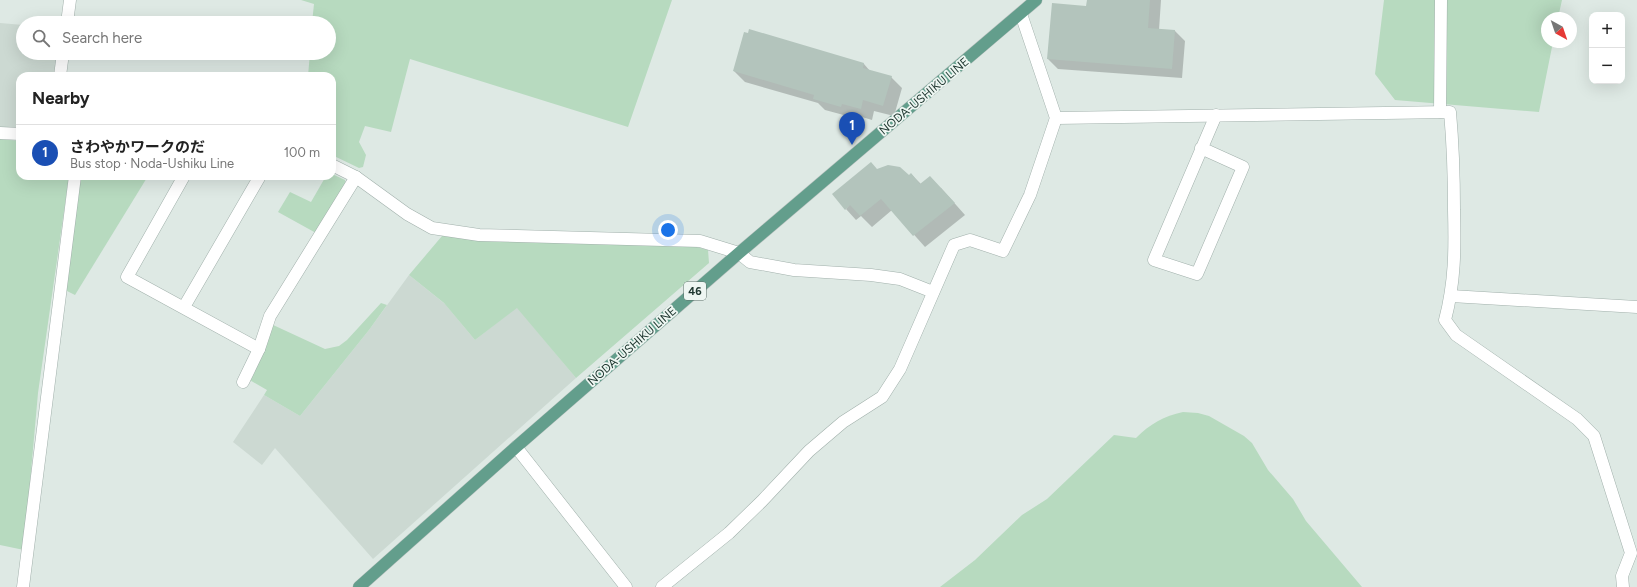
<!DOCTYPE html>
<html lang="en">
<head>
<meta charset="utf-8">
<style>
  body { margin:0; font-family:Figtree,"Noto Sans JP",sans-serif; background:#f2f2f2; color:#222 }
  .controls { position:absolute; right:12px; top:12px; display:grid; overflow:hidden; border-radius:8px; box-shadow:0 4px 16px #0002 }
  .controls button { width:36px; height:36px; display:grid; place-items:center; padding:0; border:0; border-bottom:1px solid #e0e0e0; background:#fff; color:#222; font:20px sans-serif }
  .compass { position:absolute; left:1541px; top:12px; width:36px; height:36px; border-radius:50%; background:#fff; box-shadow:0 4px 16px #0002; rotate:140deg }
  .you { position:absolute; left:668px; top:230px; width:14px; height:14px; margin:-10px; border:3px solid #fff; border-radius:50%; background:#1a73e8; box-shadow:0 0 0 6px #1a73e833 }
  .badge { display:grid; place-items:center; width:26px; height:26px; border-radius:50%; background:#7e483a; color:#fff; font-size:13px; font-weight:700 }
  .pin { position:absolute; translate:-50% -33px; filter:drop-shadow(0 1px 2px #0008) }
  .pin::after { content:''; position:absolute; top:21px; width:14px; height:12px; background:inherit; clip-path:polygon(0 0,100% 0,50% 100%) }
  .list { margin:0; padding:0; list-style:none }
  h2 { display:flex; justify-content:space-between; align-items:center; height:52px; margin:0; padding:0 16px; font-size:17px }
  h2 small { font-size:13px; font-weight:400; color:#767676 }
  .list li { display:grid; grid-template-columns:26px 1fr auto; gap:12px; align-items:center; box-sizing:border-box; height:56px; padding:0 16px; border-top:1px solid #e0e0e0 }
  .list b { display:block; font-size:15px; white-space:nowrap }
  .list p { margin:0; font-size:13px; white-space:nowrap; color:#767676 }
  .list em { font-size:13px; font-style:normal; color:#767676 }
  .icon { flex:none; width:22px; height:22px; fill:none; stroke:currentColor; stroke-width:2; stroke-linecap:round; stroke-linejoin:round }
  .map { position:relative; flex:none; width:1637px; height:587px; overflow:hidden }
  .search { position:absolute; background:#fff; box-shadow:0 4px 16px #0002; left:16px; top:16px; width:320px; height:44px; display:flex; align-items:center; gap:10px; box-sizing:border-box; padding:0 14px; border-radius:22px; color:#767676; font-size:15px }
  .panel { position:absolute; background:#fff; box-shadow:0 4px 16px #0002; left:16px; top:72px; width:320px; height:108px; border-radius:12px }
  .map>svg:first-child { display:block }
  .built { fill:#ccd9d2 }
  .green { fill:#b7dabf }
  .shadow { fill:#0003 }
  .building { fill:#b3c4bc }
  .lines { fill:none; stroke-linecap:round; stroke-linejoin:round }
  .minor-casing { stroke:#a1b0ab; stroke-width:13 }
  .major-casing { stroke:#bcc3c1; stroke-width:13 }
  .minor { stroke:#fff; stroke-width:12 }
  .major { stroke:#639e8c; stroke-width:12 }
  .labels { text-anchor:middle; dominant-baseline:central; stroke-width:3.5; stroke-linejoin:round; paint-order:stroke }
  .shield { fill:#eef6f2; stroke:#5e716b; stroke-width:1 }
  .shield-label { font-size:11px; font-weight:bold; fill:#203831 }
  .street-label { font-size:12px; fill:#203831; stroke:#eef6f2 }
</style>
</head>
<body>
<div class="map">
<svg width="1637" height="587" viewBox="0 0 1637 587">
  <rect width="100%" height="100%" fill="#dee9e4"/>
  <g class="built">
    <polygon points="0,23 23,25 23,53 58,53 55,76 20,76 20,129 0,128"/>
    <polygon points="409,275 445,304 475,340 517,307 576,378 373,559 275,448 262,465 233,442 264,395 300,416 369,330"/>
  </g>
  <g class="green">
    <polygon points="301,0 672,0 628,127 410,59 391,132 365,126 359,142 366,155 363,167 359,168 332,155 332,76 308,76 310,53 329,53 329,23 312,23 314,4"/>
    <polygon points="1384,0 1562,0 1558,18 1547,18 1547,42 1553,42 1539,112 1395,100 1375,74"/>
    <polygon points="0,139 20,141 20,176 69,176 38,393 24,550 0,545"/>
    <polygon points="332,174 345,180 346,184 316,233 278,212 290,192 311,202 326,176 332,176"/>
    <polygon points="76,176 148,176 75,295 61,288"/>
    <polygon points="442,236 483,239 693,246 708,250 709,263 576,378 517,308 475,340 444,303 409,275"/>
    <polygon points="381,303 387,305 369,330 300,416 264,395 267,390 248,379 271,324 325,349 339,346 347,340"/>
    <path d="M1183 412 1198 413 1209 416 1244 436 1252 443 1268 470 1293 499 1306 521 1362 587H940L975 560 1022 515 1047 499 1114 435 1136 438C1150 424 1164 416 1183 412Z"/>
  </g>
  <g class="shadow">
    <polygon points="1088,0 1161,0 1159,30 1175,31 1185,41 1182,78 1058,69 1048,59 1087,7"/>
    <polygon points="864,64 870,71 891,77 902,88 894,116 874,111 872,120 852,114 851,117 825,110 818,103 745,82 734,71"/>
    <polygon points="877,170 909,176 911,174 921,184 941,188 965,215 925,247 892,210 872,227 861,216 856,220 846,209"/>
  </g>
  <g class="building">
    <polygon points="1087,0 1150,0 1148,28 1175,30 1172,69 1047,59 1052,3 1086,6"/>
    <polygon points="749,29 864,63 863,68 892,76 883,106 863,100 861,109 842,104 841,107 813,99 814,95 733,71 744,32 748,33"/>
    <polygon points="871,162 877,169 888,165 900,167 909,175 911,173 920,184 930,176 955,203 913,236 881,199 860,216 850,205 845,210 832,194"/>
  </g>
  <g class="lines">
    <g class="minor-casing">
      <g id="minor">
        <polyline points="67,23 70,0"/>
        <polyline points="60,76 63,53"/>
        <polyline points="1440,112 1441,0"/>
        <path d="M1056 118 1450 112C1453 145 1454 177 1454 210 1455 249 1455 282 1445 320L1456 335 1577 419 1594 436 1631 553 1622 576 1623 587"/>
        <polyline points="0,133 20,134"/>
        <polyline points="1201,148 1243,167 1197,274 1154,260 1216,115"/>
        <polyline points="332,165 356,177 407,214 432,228 479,235 700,241 739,253 750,262 794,270 871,275 900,279 933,292"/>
        <polyline points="184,176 127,277 259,349"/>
        <polyline points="1451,296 1637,307"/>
        <polyline points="184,307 260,176"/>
        <polyline points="243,382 259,349 270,316 356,177"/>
        <polyline points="516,447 626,587"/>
        <polyline points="23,587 75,176"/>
        <polyline points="662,587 729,533 762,501 809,451 843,422 882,397 900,369 954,245 970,240 1003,251 1030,195 1056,118 1021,14"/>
      </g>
    </g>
    <g class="major-casing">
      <polyline id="major" points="359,587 516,447 739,253 1036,0"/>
    </g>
    <use href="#minor" class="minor"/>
    <use href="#major" class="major"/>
  </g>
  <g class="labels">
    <rect class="shield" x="684" y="282" width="22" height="18" rx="3"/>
    <g class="shield-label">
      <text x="695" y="291">46</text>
    </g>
    <g class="street-label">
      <text transform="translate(924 96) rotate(-40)">NODA-USHIKU LINE</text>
      <text transform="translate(632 346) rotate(-41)">NODA-USHIKU LINE</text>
    </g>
  </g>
</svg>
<div class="controls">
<button>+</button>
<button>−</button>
</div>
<svg class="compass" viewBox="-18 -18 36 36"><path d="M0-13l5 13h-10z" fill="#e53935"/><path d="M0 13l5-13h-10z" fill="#767676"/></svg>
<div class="you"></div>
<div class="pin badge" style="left:852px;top:145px;background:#1a4fb4">1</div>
<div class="search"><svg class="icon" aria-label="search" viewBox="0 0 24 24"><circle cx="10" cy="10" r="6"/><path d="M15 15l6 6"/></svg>Search here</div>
<section class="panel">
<h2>Nearby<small></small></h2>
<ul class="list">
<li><span class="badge" style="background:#1a4fb4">1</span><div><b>さわやかワークのだ</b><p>Bus stop · Noda-Ushiku Line</p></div><em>100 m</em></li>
</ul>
</section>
</div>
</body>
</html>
